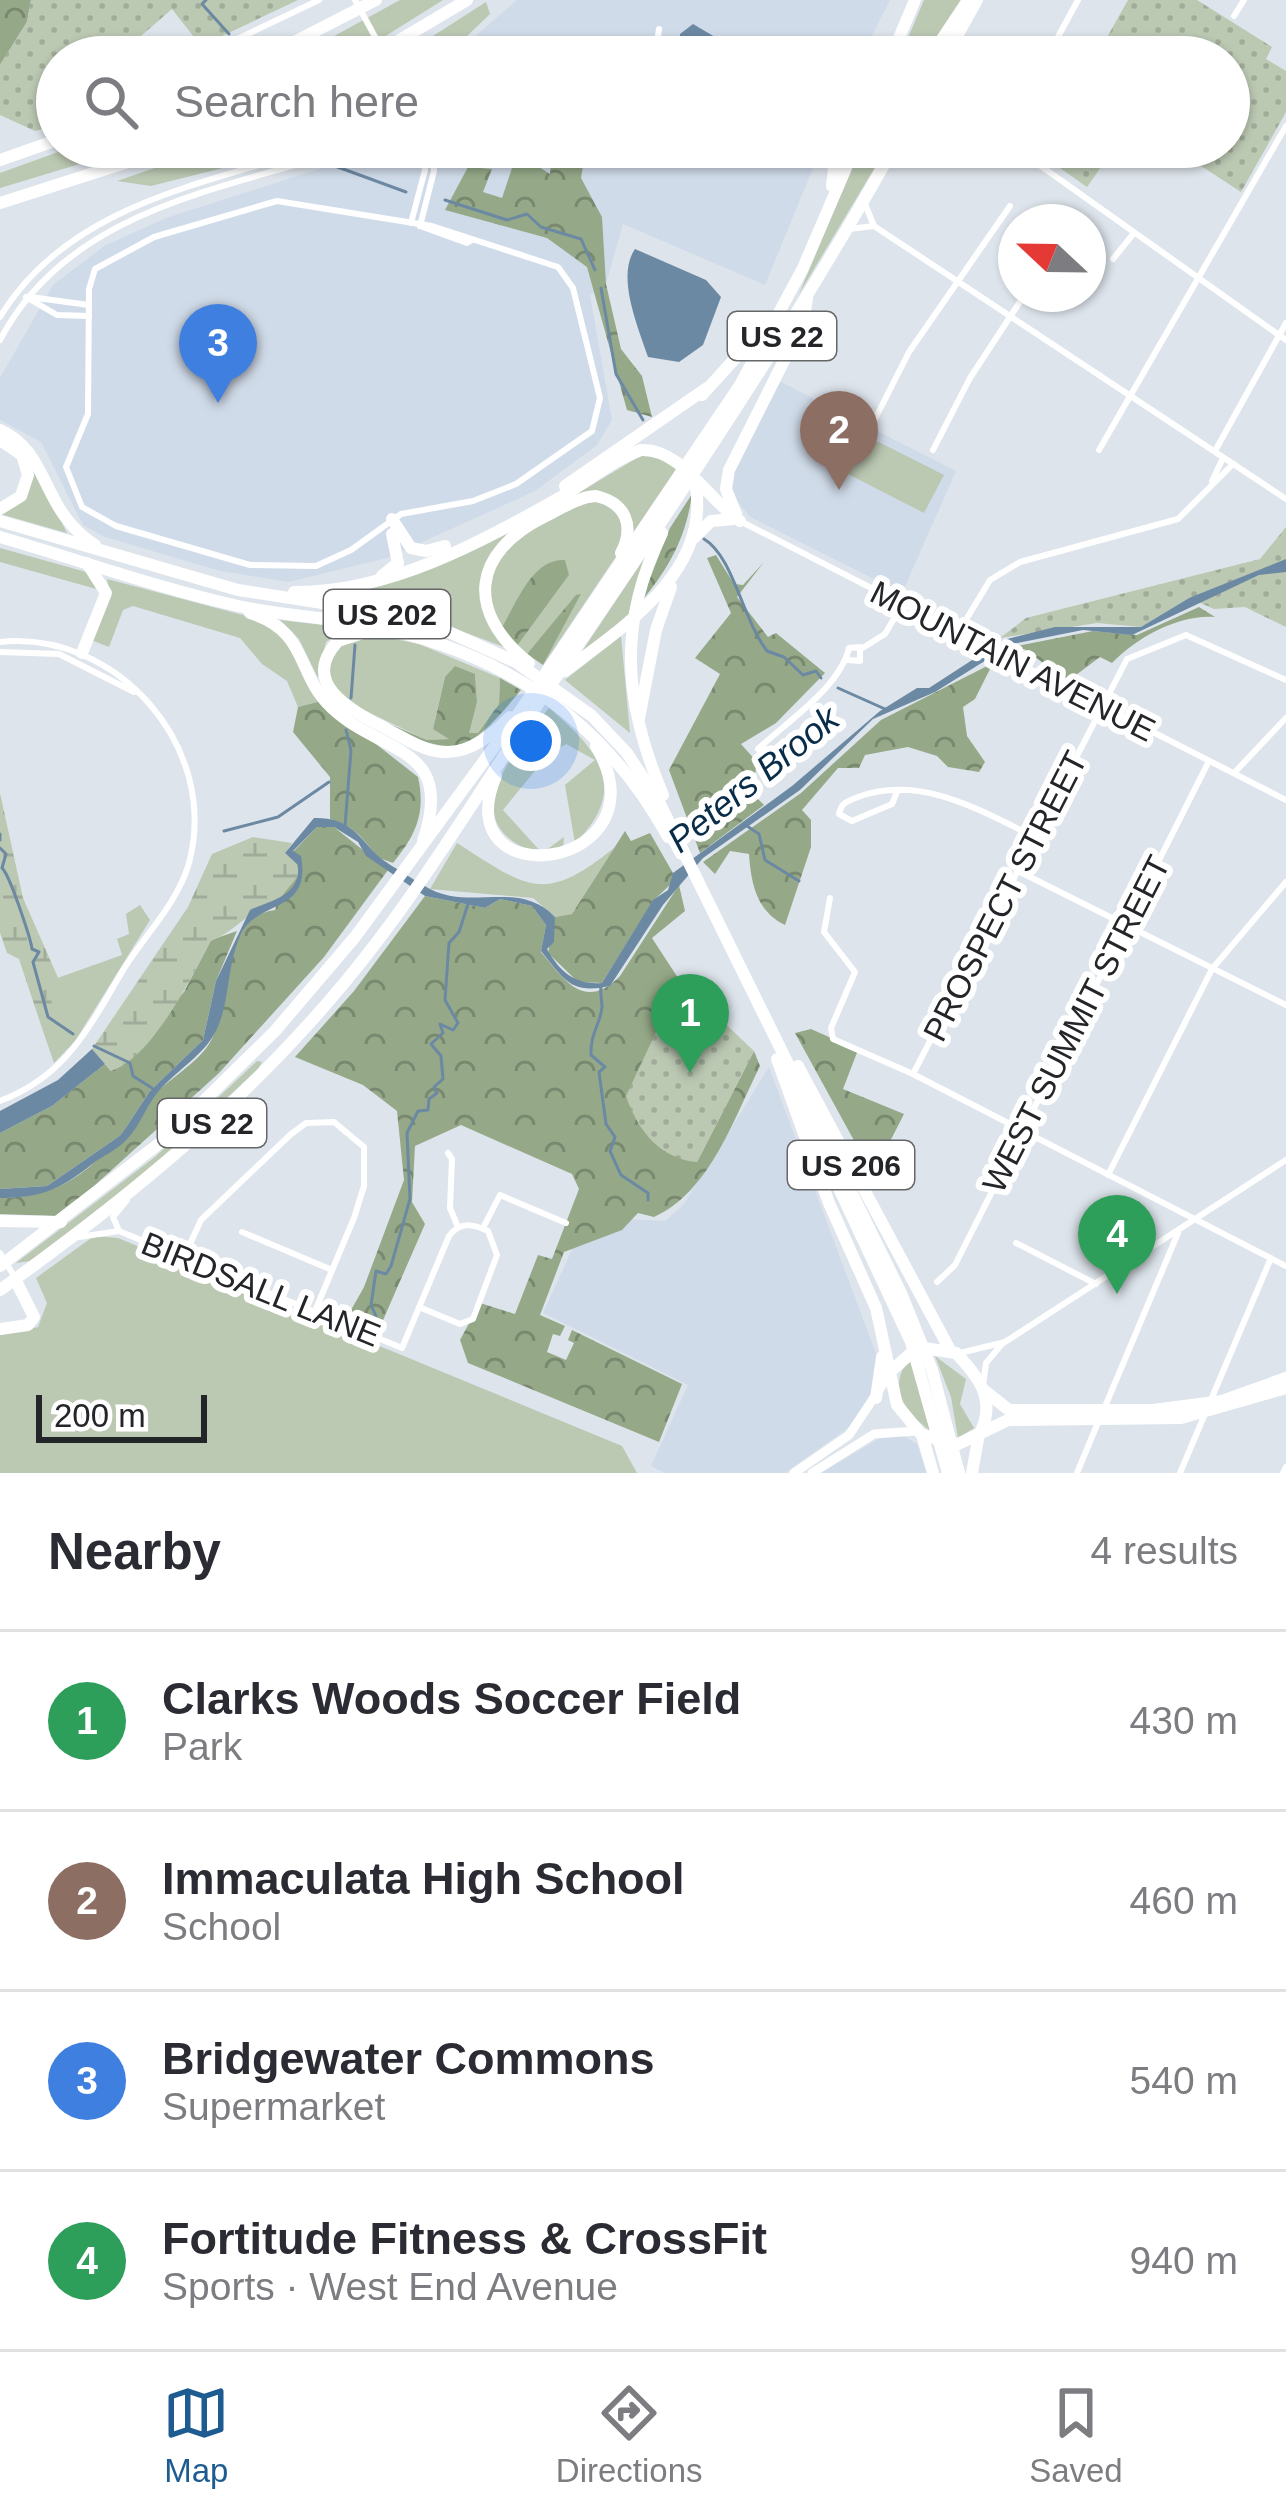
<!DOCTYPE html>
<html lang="en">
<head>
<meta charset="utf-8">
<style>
  body { margin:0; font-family:Helvetica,sans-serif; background:#f2f2f3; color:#2b2b33 }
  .compass { position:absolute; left:998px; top:204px; width:108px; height:108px; border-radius:50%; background:#fff; box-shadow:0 3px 9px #0004; rotate:292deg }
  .scale { position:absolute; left:36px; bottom:30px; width:171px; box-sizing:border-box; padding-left:12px; border:6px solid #232528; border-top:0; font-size:33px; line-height:42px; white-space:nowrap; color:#232528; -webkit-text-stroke:9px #fff; paint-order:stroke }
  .you { position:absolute; left:531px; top:741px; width:42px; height:42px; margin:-30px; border:9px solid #fff; border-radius:50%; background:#1a73e8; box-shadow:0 0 0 18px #1a73e833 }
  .badge { display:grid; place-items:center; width:78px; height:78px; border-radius:50%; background:#1e5b91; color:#fff; font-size:39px; font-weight:700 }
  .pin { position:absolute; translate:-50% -99px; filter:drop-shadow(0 3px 6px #0008) }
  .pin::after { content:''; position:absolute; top:63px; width:42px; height:36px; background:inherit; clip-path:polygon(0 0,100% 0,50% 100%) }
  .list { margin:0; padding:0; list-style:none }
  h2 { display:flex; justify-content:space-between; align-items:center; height:156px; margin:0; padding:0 48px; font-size:51px }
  h2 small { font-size:39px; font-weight:400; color:#7c7c81 }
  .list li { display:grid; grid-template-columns:78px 1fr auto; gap:36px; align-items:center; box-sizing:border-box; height:180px; padding:0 48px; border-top:3px solid #e1e1e2 }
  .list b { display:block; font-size:45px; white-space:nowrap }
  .list p { margin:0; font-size:39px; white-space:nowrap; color:#7c7c81 }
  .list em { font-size:39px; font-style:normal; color:#7c7c81 }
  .icon { flex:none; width:66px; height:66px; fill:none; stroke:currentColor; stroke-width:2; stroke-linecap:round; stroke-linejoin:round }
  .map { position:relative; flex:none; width:1286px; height:1473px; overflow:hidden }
  .search { position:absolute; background:#fff; box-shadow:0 3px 9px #0004; left:36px; right:36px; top:36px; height:132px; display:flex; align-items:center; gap:30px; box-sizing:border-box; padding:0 42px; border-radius:66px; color:#7c7c81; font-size:45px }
  .sheet { height:876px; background:#fff }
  nav { display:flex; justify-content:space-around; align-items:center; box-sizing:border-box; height:168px; border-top:3px solid #e1e1e2; background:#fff; font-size:33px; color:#7c7c81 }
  nav a { display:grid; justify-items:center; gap:6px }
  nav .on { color:#1e5b91 }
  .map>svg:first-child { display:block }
  .built { fill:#d0dbe9 }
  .green { fill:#bbc8b2 }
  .forest { fill:url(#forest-crowns) }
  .wetland { fill:url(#wetland-marsh) }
  .park { fill:url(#park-dots) }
  .water { fill:#6c89a3 }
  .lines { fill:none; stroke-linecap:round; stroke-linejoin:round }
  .stream { stroke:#6c89a3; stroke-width:3 }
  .minor { stroke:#fff; stroke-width:6 }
  .major { stroke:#fff; stroke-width:9 }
  .highway { stroke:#fff; stroke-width:12 }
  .labels { text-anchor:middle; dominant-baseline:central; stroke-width:12; stroke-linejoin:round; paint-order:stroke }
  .shield { fill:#fff; stroke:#656668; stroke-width:3 }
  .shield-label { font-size:30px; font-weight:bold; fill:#232528 }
  .street-label { font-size:33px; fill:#232528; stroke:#fff }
  .water-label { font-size:36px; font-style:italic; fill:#092d49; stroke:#fff }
</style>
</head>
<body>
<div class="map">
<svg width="1286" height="1473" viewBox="0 0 1286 1473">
  <defs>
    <pattern id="forest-crowns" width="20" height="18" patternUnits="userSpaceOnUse" patternTransform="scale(3)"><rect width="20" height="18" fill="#95a988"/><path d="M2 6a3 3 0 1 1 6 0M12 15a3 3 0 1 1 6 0" fill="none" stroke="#79896f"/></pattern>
    <pattern id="wetland-marsh" width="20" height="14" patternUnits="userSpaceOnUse" patternTransform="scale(3)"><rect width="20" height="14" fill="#bbc8b2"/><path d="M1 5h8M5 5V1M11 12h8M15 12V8" fill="none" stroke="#a0ac99"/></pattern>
    <pattern id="park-dots" width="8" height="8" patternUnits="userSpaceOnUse" patternTransform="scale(3)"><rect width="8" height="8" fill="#bbc8b2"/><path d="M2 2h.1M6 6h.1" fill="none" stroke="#a0ac99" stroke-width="1.8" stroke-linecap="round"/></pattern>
  </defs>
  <rect width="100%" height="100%" fill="#dde4eb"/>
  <g class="built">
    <polygon points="517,0 890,0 861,57 451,57"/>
    <polygon points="388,147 808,147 816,161 765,285 623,224 606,284 590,295 612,420 597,445 535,491 387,558 288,582 220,571 105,537 83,525 41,442 0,420 0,378 53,285 104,246 166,218"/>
    <polygon points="779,381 956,471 902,593 750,517 733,496 730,484 736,467"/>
    <polygon points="769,1067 878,1359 872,1397 855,1423 785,1473 665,1473 651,1466 688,1385 543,1313 587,1217 665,1221 684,1204"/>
    <polygon points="902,1435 917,1444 927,1473 821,1473 880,1438"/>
  </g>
  <g class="green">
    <polygon points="400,0 443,0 352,57 296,57"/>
    <polygon points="924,0 963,0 923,57 900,57"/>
    <polygon points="486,2 490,14 445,57 413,57 422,43"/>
    <polygon points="72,147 136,147 0,188 0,173"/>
    <polygon points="861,147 887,147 799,294"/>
    <polygon points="210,149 223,168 151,186 117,181"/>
    <polygon points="859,432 944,475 924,513 840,470"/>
    <polygon points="647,452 678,468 631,540 608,495 560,504"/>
    <path d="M28 455 67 533 0 514C21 503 32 478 28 455Z"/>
    <path d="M584 501H603L623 518 621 549 543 665 581 594 527 654 517 646 569 575 501 629C458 558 534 529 584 501Z"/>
    <polygon points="507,533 484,571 504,647 419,615 318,596"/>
    <polygon points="0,548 86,572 100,590 0,562"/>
    <polygon points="651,548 627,619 581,653"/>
    <polygon points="107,579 258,619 288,639 321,701 298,707 287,681 262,664 240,638 133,606 123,610 109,647 91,640 109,588"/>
    <polygon points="280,620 348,628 326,642 318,678 299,639"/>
    <polygon points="366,633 419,644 500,678 499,704 478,733 468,733 477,702 475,674 445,677 433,729 453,739 427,740 340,699 327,669 340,643"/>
    <polygon points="621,636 630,733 565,680"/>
    <path d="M549 708C599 750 630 789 575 843L565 785 595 760 566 744 547 756 503 810 542 853 564 837 563 848 546 856C449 828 508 759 549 708Z"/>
    <path d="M457 843C528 888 543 905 614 848L572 914 555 917 533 898 430 889Z"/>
    <polygon points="140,905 150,920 75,1041 54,1063 42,1028 52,1017 49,981 122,955 117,939 129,934 126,914"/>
    <polygon points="257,1061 262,1062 258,1069 144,1175 30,1261 16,1263 155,1157"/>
    <polygon points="94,1236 118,1238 622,1446 637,1473 0,1473 0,1335 38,1327 47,1303 36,1278"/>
    <polygon points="935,1356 966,1379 960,1404 974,1428 958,1438 951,1397"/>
    <path d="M910 1360 932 1432C907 1415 885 1386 910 1360Z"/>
  </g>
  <g class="forest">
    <polygon points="0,0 31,0 27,22 0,65"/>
    <polygon points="552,147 586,147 581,178 602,217 606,284 621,349 642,376 652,417 627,410 587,267 547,238 445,210 468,167 492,169 483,192 502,198 517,153 550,174"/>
    <path d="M692 494C686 538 669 568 640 603L670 528Z"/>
    <polygon points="716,555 734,584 743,585 764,562 737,597 768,637 776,633 825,673 776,723 741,744 757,762 752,793 764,805 700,853 669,770 720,674 695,658 731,613 707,558"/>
    <path d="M565 560 569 575 517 646 501 629C516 604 532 558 565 560Z"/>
    <polygon points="581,594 543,665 527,654 576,595"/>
    <path d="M1199 607 1215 617C1182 614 1139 635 1112 663L1100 657 1068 681 1024 649 1011 651 988 638 1017 646 1093 631 1137 635Z"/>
    <path d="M993 663 975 699 963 707 967 736 985 762 979 772 948 767 937 756 908 747 865 755 859 768H838L802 810 811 820V847L785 925C756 911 751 883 749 854L730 851 715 874 703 862 801 793 881 720Z"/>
    <path d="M455 666 475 674 477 702 469 733H478L499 704 500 678 521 690C469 753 455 762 383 721L427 740 449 739 433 729 445 677Z"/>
    <path d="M321 701 418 777C426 813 416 835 393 863L379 858C363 839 355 826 330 819V777L293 732 298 707Z"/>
    <path d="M317 827H334L388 870 324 957 219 1073 94 1186 55 1216 0 1214V1198C82 1197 104 1151 154 1095 170 1078 196 1064 209 1044 233 1008 217 917 275 910L293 852Z"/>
    <polygon points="625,831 631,841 650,833 673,873 672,883 653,901 602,983 578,982 548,953 555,917 572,914"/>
    <path d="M679 885 685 911 652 938 680 981 675 1002 697 1162 754 1051 760 1066C734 1118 710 1192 654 1217L638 1213 622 1230 564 1252 540 1315 565 1326 560 1336 553 1334 547 1352 566 1360 574 1343 568 1340 572 1330 682 1384 659 1442 468 1363 460 1340 480 1303 515 1314 538 1255 552 1259 579 1189 572 1174 461 1125 415 1146 412 1202 425 1224 377 1334 346 1319 364 1287 404 1180 397 1111 363 1085 295 1057 354 991 425 896 485 908 500 899 532 906 546 925 541 952C563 978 584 1013 620 976Z"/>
    <polygon points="237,931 216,981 203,1040 150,1091 121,1135 47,1186 0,1189 0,1133 52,1106 105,1064 111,1071 184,992 211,940"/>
    <polygon points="811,1029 858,1050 843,1089 904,1114 879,1163 862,1155 795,1033"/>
  </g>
  <g class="wetland">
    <polygon points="0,793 23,898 59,980 50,981 53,1017 42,1028 19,959 7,953 0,933"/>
    <path d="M253 837 292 843 285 854 296 859 299 875 277 902C249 909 238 930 211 941 191 978 152 1058 111 1071L92 1049 188 907 212 854Z"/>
  </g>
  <g class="park">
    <polygon points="31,0 298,0 201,46 172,9 141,36 137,57 57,57 57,125 35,131 0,115 0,65 27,22"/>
    <polygon points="1128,0 1197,0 1272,47 1266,59 1286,71 1286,112 1241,192 1172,147 1229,147 1229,57 1096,57"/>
    <polygon points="1030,147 1115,147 1087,187"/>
    <polygon points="1286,527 1286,627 1245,607 1214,609 1189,598 1141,627 1097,623 1000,638 1026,618 1260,559"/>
    <path d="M680 981 754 1051 697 1162C659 1159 637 1129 626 1096Z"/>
  </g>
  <g class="water">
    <polygon points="693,24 715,37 746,44 749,57 679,57 680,34"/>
    <path d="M635 249 706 280 721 297 703 345 679 362 648 357C638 327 616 276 635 249Z"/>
    <path d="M1286 559V572L1259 575 1132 635 1083 630 1012 644 935 692 873 719 800 790 703 858 663 905 610 986C570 995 564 979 541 951L546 925 532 906 500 899 485 908 425 896 366 856 358 842 334 827H317L293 851 301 856C312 915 257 898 240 936 227 967 230 996 219 1024 208 1054 178 1068 158 1092 146 1106 141 1124 128 1138 117 1151 103 1155 91 1165 60 1190 39 1198 0 1198V1189L47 1186 121 1135 150 1091 203 1040 216 981 250 910C271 900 301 896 298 865L285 853 314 818C346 817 356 832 375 853 380 860 420 883 430 889 472 911 518 879 555 917L554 942 547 949C560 972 575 985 602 983L653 900 668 890 673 873 792 786 880 711 917 688H929L1003 640 1055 627H1141L1189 598Z"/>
    <polygon points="92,1049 105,1064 52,1106 0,1133 0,1111 58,1080"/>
  </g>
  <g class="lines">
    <g class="stream">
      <polyline points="206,0 202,4 229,34"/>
      <polyline points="233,48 238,57"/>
      <polyline points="335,166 406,192"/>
      <polyline points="445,200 507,220 527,214 541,227 581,239 595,270"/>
      <polyline points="601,288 616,374 643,420"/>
      <path d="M704 539C733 556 742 618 767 651L784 657 803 675 816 671 821 678"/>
      <polyline points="838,688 885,709"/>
      <polyline points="351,698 355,645"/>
      <polyline points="345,826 351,750 346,730"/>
      <polyline points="747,826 759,834 765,860 799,881"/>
      <polyline points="224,831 278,817 329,782"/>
      <polyline points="0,834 0,840"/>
      <path d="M0 848 6 854 2 868C10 875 31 940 32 949L39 952 33 962 48 1017 73 1034"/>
      <path d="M601 987C600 994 602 1000 602 1007 601 1022 590 1034 591 1055L605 1067 599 1072 606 1124 615 1137 610 1151 621 1175 648 1193V1200"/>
      <polyline points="94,1046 130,1063 133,1076 152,1088"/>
      <polyline points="370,1320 376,1316 371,1305 376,1271 386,1274 391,1266 410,1199 407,1133 418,1111 428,1110 429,1099 437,1093 434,1087 443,1079 441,1056 431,1044 443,1033 440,1024 453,1030 458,1023 445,1000 449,943 459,932 468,904"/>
    </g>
    <g class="minor">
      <polyline points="355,0 386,57"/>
      <polyline points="1234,16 1244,0"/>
      <polyline points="208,53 319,0"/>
      <polyline points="655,57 659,29"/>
      <polyline points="1047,57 1078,0"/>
      <polyline points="1014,147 1286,340"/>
      <polygon points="277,201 432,226 558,267 573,288 600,398 592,431 516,484 473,501 401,514 351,550 316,566 250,565 116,526 82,507 66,467 88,414 89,289 95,269 154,237"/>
      <polyline points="865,204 874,226 1286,499"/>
      <polyline points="411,223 425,170 422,147"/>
      <polyline points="420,226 434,171 432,147"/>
      <polyline points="420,226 467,243 472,240"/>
      <polyline points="849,229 874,226"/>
      <polyline points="1113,259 1134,233"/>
      <polyline points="26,297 57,315 89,316"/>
      <polyline points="30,297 89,305"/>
      <path d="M0 317C68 205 203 184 320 147"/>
      <path d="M0 340C69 208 226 189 356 147"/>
      <polyline points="873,423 909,352 1010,206"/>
      <polyline points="933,450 970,378 1025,294"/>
      <polyline points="1099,450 1286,126"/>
      <polyline points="1215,451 1286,323"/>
      <polyline points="1212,481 1223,458"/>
      <polyline points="740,521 1286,800"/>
      <polyline points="958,633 990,580 1020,562 1178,519 1232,465"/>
      <path d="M0 642C117 630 220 747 189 863 177 905 144 935 122 972 88 1029 66 1076 0 1101"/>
      <polyline points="861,649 885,634 902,605"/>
      <polyline points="0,652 59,654 134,692"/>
      <path d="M758 749C788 721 840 687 849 648L860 647V661L848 660"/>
      <polyline points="1235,772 1286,718"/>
      <path d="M897 792 892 804 852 821 839 814C842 802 846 802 858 797 920 774 979 810 1035 837"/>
      <polyline points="1018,871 1286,1005"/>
      <polyline points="830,898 824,932 855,972 831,1028 833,1039 913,1074 1286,1266"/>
      <polyline points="913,1074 1127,659 1186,635 1286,680"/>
      <polyline points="448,1153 452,1159 450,1208 458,1227"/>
      <polyline points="1108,1175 1212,969 1286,882"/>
      <polyline points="483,1228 500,1195 566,1223"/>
      <polyline points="119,1231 113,1217 127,1200"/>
      <polyline points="242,1232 332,1270"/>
      <path d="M79 1237 119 1231 402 1348 449 1236C460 1221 473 1224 488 1231L497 1255 473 1319 460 1324 419 1307"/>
      <polyline points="1016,1243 1096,1284"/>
      <polyline points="0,1253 14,1276"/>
      <polyline points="184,1257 201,1220 290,1135 306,1123 334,1122 364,1147 364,1186 354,1218 315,1311"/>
      <polyline points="937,1282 955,1265 1209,761"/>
      <polyline points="960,1353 1005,1342 1286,1160"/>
      <polyline points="983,1385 986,1363 1002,1344"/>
      <polyline points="1104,1409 1178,1233"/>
      <polyline points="1077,1473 1099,1420"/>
      <polyline points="1180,1473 1271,1258"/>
      <polyline points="1283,1473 1286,1467"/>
    </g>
    <g class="major">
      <polyline points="794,1473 849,1435 891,1372"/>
      <polyline points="812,1473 874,1434 917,1431"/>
    </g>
    <g class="highway">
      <polyline points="265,57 376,0"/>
      <polyline points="371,57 467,0"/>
      <polyline points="891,57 915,0"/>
      <polyline points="930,57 968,0"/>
      <polyline points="945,57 977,0"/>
      <polyline points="826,147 834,168 832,186"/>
      <polyline points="0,160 57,140"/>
      <polyline points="0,203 175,147"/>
      <polyline points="702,395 769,321"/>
      <path d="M0 430C51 453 40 510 95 545"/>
      <polyline points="0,440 22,455 28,475 21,496 0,509"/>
      <polyline points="565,486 707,388"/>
      <polyline points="736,514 726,489 729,470 803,323 807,298"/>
      <polyline points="392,519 411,548 426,551 445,546"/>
      <polyline points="0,521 238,590 374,611 442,629 516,662 592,716 627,753 659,802 901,1293 932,1370 959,1473"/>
      <path d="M662 533C617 624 624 703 663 795"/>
      <path d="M0 537C79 560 158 588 238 606 279 615 323 617 365 625 498 649 602 716 668 837"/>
      <polyline points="695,537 711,521 733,519"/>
      <polyline points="382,576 398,563 392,534"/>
      <path d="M294 592C388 593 480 543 561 497 587 482 613 460 641 450 681 448 707 499 740 521"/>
      <path d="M250 613C310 632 295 674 332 708 382 755 456 745 423 841"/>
      <path d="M369 631 338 641C299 684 351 710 385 728 403 737 424 752 445 752 471 753 493 734 510 717"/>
      <polyline points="82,653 106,593 87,563"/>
      <path d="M529 663C465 611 472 553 544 517 561 509 577 497 596 496 626 503 635 526 621 553"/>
      <path d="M565 671C623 627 709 573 696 488"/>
      <polyline points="639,718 656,630 671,587"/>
      <path d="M496 776C444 900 669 870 596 746"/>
      <polyline points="777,1059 829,1203 876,1308 897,1405 921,1434 956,1445 1008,1420 1181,1418 1286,1388"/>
      <polyline points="798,1066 950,1350"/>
      <polyline points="791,1086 911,1342 948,1473"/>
      <polyline points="0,1221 61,1222"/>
      <polyline points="0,1266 165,1139 275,1031 355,937 514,720 740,385 803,268 855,147"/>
      <path d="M0 1290C127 1199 244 1104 345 982 428 882 493 768 567 661 682 493 795 324 894 147"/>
      <polyline points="0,1329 28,1325 34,1317 15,1279"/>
      <path d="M891 1371 918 1347 956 1353C978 1376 996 1399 981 1431"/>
      <polyline points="985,1391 1009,1410 1153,1410 1222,1401 1286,1378"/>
      <polyline points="876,1398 882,1357"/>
      <polyline points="922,1435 933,1473"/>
      <polyline points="972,1473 979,1434"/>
    </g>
  </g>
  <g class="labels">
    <g class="shield">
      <rect x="728" y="312" width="108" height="48" rx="9"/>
      <rect x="324" y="590" width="126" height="48" rx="9"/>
      <rect x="158" y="1099" width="108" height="48" rx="9"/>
      <rect x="788" y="1141" width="126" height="48" rx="9"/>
    </g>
    <g class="shield-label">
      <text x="782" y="336">US 22</text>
      <text x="387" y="614">US 202</text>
      <text x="212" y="1123">US 22</text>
      <text x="851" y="1165">US 206</text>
    </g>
    <g class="street-label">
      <text transform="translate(1013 661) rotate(27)">MOUNTAIN AVENUE</text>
      <text transform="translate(1005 896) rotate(-63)">PROSPECT STREET</text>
      <text transform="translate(1076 1024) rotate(-63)">WEST SUMMIT STREET</text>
      <text transform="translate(261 1289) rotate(22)">BIRDSALL LANE</text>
    </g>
    <g class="water-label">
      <text transform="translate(753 779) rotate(-39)">Peters Brook</text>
    </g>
  </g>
</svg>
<svg class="compass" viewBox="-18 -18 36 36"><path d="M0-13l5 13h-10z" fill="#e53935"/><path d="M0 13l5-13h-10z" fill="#7c7c81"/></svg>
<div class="scale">200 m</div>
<div class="you"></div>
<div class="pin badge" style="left:690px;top:1073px;background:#2e9e5b">1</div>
<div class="pin badge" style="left:839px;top:490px;background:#8d6e63">2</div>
<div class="pin badge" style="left:218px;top:403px;background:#3f7fe0">3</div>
<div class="pin badge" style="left:1117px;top:1294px;background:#2e9e5b">4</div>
<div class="search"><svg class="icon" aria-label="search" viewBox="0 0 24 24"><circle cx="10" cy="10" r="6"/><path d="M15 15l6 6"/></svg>Search here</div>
</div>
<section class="sheet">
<h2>Nearby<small>4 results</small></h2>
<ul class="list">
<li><span class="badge" style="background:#2e9e5b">1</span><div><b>Clarks Woods Soccer Field</b><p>Park</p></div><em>430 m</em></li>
<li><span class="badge" style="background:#8d6e63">2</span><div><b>Immaculata High School</b><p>School</p></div><em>460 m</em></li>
<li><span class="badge" style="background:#3f7fe0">3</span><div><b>Bridgewater Commons</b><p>Supermarket</p></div><em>540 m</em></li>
<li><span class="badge" style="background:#2e9e5b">4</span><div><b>Fortitude Fitness &amp; CrossFit</b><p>Sports · West End Avenue</p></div><em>940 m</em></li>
</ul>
</section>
<nav>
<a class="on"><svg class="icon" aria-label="map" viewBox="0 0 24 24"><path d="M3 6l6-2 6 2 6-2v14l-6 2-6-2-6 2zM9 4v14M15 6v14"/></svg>Map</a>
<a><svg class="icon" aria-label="directions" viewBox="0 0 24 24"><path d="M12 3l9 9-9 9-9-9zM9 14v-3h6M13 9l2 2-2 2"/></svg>Directions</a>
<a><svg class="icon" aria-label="saved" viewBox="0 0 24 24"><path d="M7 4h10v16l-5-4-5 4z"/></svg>Saved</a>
</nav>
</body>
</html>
